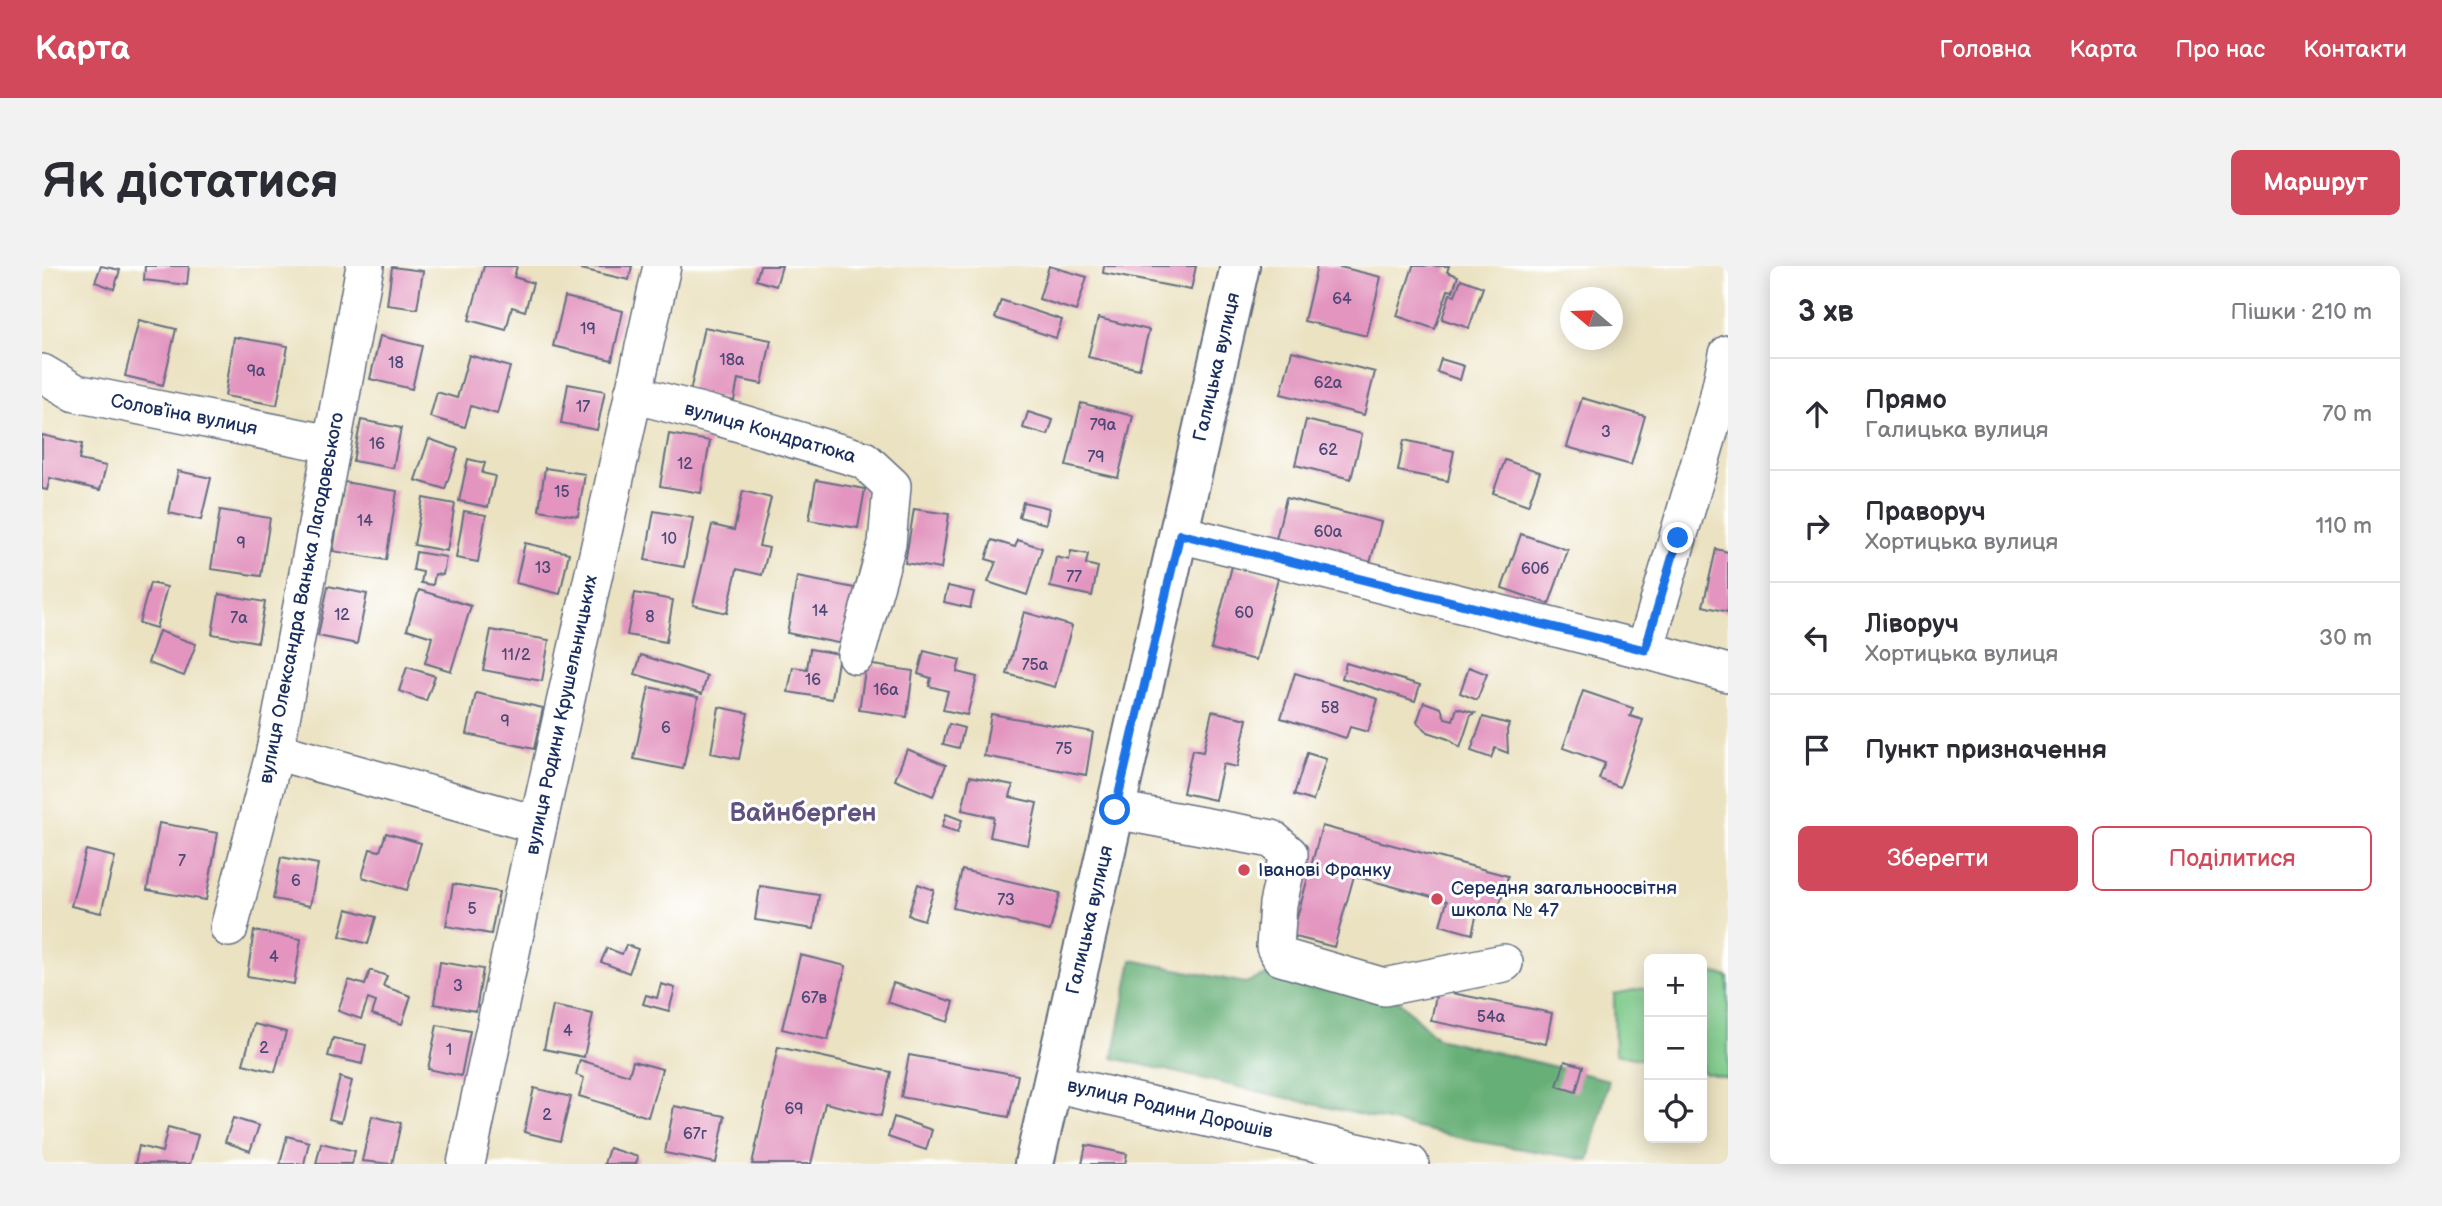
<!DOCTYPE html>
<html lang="uk">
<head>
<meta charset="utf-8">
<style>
  body { margin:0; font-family:"Balsamiq Sans",sans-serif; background:#f2f2f3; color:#2b2b33 }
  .controls { position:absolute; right:21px; bottom:21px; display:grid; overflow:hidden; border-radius:10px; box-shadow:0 4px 18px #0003 }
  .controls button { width:63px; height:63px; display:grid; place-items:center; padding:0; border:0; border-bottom:2px solid #e1e1e2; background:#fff; color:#2b2b33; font:35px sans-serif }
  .compass { position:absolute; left:1518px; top:21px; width:63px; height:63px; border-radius:50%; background:#fff; box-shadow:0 4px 18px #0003; rotate:289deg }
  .stop { position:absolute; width:21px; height:21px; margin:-16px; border:5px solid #1a73e8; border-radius:50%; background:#fff }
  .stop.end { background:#1a73e8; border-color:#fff; box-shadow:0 2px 7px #0008 }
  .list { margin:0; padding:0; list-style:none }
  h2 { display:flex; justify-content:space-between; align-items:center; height:91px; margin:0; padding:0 28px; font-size:30px }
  h2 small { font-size:23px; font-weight:400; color:#7c7c81 }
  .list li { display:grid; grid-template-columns:46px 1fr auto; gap:21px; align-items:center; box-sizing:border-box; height:112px; padding:0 28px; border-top:2px solid #e1e1e2 }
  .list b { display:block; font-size:26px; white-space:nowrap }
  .list p { margin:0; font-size:23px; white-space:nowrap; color:#7c7c81 }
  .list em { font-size:23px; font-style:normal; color:#7c7c81 }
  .actions { display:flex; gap:14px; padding:21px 28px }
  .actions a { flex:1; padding:16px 0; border:2px solid #d1495b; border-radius:10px; text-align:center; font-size:24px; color:#d1495b }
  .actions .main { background:#d1495b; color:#fff }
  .icon { flex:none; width:38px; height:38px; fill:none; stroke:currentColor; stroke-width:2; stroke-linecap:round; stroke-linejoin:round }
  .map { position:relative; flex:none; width:1686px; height:898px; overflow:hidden; border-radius:10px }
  header { display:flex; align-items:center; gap:42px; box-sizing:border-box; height:98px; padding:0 35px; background:#d1495b; color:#fff }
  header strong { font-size:33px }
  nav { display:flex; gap:38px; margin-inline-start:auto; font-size:24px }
  .intro { display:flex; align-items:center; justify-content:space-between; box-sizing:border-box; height:168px; padding:0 42px }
  h1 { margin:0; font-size:49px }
  .button { padding:18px 32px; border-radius:10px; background:#d1495b; color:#fff; font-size:24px; font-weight:700 }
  main { display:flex; gap:42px; padding:0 42px }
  aside { flex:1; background:#fff; border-radius:10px; box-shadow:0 4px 18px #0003 }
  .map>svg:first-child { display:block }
  .green { fill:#7ecb8a; stroke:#4c7d74; stroke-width:2 }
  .forest { fill:#66af76; stroke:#406f6a; stroke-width:2 }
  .building { fill:#e395bf }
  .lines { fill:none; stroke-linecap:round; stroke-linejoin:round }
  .minor-casing { stroke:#646e81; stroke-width:40 }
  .major-casing { stroke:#646e81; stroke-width:42 }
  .minor { stroke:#fff; stroke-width:37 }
  .major { stroke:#fff; stroke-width:38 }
  .route { stroke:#1a73e8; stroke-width:9 }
  .poi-dot { fill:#d1495b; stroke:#fff; stroke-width:2.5 }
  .labels { text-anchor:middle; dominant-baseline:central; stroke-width:6; stroke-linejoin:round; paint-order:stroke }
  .number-label { font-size:16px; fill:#4d4876 }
  .street-label { font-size:19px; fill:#1b2f5e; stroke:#fff }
  .poi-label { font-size:19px; fill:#1b2f5e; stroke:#fff; text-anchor:start }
  .district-label { font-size:26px; font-weight:bold; fill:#615380; stroke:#fff }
</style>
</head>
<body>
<header>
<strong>Карта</strong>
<nav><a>Головна</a><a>Карта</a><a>Про нас</a><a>Контакти</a></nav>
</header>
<div class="intro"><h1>Як дістатися</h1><a class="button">Маршрут</a></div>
<main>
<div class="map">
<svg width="1686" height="898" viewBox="0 0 1686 898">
  <rect width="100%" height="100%" fill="#fff"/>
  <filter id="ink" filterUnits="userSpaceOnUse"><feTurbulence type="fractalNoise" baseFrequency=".0143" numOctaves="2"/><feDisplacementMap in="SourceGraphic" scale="14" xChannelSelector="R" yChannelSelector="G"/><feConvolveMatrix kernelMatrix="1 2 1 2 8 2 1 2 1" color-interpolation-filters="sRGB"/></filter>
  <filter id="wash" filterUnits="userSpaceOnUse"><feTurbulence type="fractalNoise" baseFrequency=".00686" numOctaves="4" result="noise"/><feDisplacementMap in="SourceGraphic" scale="28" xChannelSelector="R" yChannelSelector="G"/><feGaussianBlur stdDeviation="1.57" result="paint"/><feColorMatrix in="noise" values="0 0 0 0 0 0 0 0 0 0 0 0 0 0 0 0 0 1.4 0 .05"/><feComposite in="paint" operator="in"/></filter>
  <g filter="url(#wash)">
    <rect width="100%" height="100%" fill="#ebe2c1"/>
    <g class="green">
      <polygon points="1673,707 1686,711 1686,812 1660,806 1660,710"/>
      <polygon points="1607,721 1607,795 1573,788 1572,728"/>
    </g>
    <polygon class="forest" points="1090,694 1203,717 1255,698 1342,721 1395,772 1567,814 1547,894 1432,875 1071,792"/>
    <g id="blocks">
      <g class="building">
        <polygon points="59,0 78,4 72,23 53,16"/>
        <polygon points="103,0 147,0 145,19 102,14"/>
        <polygon points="442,0 475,0 472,11 491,17 483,45 470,41 464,64 427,54"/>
        <polygon points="540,0 590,0 587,14 539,3"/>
        <polygon points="718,0 740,0 734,20 714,14"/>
        <polygon points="1007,0 1045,11 1034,45 997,33"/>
        <polygon points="1062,0 1154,0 1149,24 1061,7"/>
        <polygon points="1275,0 1294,0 1339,11 1325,70 1262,55"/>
        <polygon points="1371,0 1407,0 1405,6 1416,10 1411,25 1406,24 1393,63 1355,50"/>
        <polygon points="350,1 381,5 375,43 345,39"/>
        <polygon points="1419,13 1441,21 1427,62 1400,53 1408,28 1413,29"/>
        <polygon points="523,31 581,45 570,94 511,80"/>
        <polygon points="959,34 1020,54 1014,72 953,52"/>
        <polygon points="1056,52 1107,64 1097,103 1046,91"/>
        <polygon points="97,54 134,63 121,119 83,110"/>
        <polygon points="662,61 729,74 720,118 696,113 692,135 648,126"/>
        <polygon points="338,70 380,80 370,123 328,113"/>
        <polygon points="192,71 246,80 235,139 183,130"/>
        <polygon points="1250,85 1333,106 1322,149 1239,128"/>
        <polygon points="427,89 468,101 455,148 429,140 423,161 388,151 395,126 415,132"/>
        <polygon points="1399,93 1422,100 1418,114 1395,106"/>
        <polygon points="526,118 563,125 555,164 519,157"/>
        <polygon points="1540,132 1603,150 1589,199 1525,181"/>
        <polygon points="1039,137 1091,150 1076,212 1024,200"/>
        <polygon points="986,146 1011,154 1006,169 981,162"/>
        <polygon points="319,154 359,162 351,202 311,195"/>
        <polygon points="1264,154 1320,168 1309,213 1253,199"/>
        <polygon points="627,168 668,175 659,227 618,220"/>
        <polygon points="0,169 40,178 37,194 64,200 58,224 8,212 5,224 0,223"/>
        <polygon points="387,173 416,183 403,223 373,214"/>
        <polygon points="1362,174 1412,185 1406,215 1356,205"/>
        <polygon points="426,193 443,197 440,207 453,210 446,241 417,235"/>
        <polygon points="1463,194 1498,206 1486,239 1451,227"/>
        <polygon points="503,202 543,208 536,250 497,244"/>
        <polygon points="136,205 169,212 159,254 127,247"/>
        <polygon points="774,214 823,223 816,262 767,254"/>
        <polygon points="302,216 355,225 344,294 291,285"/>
        <polygon points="701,225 729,232 717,280 727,282 720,309 695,303 685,347 651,339 670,259 692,264"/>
        <polygon points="381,232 413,238 405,285 372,279"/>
        <polygon points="1244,232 1339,256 1327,301 1233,277"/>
        <polygon points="981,236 1007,242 1004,258 977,251"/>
        <polygon points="872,243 907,248 899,303 863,297"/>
        <polygon points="178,244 228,252 219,310 169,303"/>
        <polygon points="422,245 444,249 436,296 414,292"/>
        <polygon points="612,245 651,252 642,301 603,294"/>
        <polygon points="1479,268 1526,284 1507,338 1460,322"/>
        <polygon points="950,274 973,281 976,274 1000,282 985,329 946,316 954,296 944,293"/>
        <polygon points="483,277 527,287 518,328 474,317"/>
        <polygon points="1674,283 1686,286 1686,346 1661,340"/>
        <polygon points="1029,285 1046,288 1044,298 1056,301 1050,330 1008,321 1014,291 1027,294"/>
        <polygon points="374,286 404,291 401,309 393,308 391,319 379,317 381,306 371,304"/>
        <polygon points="1190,300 1236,312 1214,394 1169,383"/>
        <polygon points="755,311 813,322 801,378 745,367"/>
        <polygon points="108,317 125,321 114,362 97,357"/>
        <polygon points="286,320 325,328 315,378 276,370"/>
        <polygon points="906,320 932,326 928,342 902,336"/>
        <polygon points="377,324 429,340 409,405 383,397 390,371 365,363"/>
        <polygon points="593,327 631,334 624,376 585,369"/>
        <polygon points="177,328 223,336 216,376 170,368"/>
        <polygon points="982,346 1030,360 1013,421 965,408"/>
        <polygon points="449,364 507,374 500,415 441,404"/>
        <polygon points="117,365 154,378 142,410 106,397"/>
        <polygon points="768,383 797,388 790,433 746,426 751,401 765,403"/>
        <polygon points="882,385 918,394 915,406 935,411 925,449 901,444 906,425 887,420 889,412 876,408"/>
        <polygon points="599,389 665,410 660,428 593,408"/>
        <polygon points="1304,397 1378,419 1373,435 1300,412"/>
        <polygon points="824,398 871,405 865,451 817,444"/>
        <polygon points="365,401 393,410 384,435 357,425"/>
        <polygon points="1427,401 1445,408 1435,434 1418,427"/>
        <polygon points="1253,407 1336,433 1326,466 1308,461 1304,472 1239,452"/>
        <polygon points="607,421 656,431 641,503 592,493"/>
        <polygon points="1541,425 1591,442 1588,450 1601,454 1578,521 1557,513 1563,497 1521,482"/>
        <polygon points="434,427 501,442 492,483 425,468"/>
        <polygon points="1382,436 1399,442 1403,452 1411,454 1415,442 1433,447 1429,449 1418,482 1406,473 1386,466 1375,456"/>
        <polygon points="677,441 706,447 697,493 669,487"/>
        <polygon points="1170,445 1205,453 1195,501 1181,498 1173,534 1141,527 1150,484 1161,486"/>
        <polygon points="949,448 1051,466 1044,509 942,490"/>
        <polygon points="1441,451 1467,458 1465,464 1466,487 1453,482 1449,492 1429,485"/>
        <polygon points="907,458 922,462 917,482 901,478"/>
        <polygon points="865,483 904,499 891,530 853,514"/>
        <polygon points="1265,487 1284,493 1271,535 1252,529"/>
        <polygon points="928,510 971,519 968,531 995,537 986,579 948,571 952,551 920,544"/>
        <polygon points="904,548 920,554 916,566 900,561"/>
        <polygon points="117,557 176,567 164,634 105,624"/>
        <polygon points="1280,560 1466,610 1455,648 1436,643 1430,668 1398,659 1405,635 1312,610 1292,681 1250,670"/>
        <polygon points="344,567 379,577 365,624 320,611 328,583 338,585"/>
        <polygon points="44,584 73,591 59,647 29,640"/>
        <polygon points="239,591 276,598 268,640 231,633"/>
        <polygon points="920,604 1018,627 1008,665 911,642"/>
        <polygon points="411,618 457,626 449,668 404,660"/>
        <polygon points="876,618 892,624 882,654 866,649"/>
        <polygon points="718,620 777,629 772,663 713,654"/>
        <polygon points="305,643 334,651 326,678 298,670"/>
        <polygon points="212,665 259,673 252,718 205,710"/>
        <polygon points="584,679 596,683 587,707 559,696 565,682 580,688"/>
        <polygon points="758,689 804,700 786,774 740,763"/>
        <polygon points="398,696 441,703 434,745 392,738"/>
        <polygon points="328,704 345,710 341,720 369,730 360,758 330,748 334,736 326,733 319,753 296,745 307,714 323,719"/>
        <polygon points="851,717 912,736 906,756 845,736"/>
        <polygon points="619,718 633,722 627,745 601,738 604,729 615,732"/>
        <polygon points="1395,724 1510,747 1504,778 1389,755"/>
        <polygon points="511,740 551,748 542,791 502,783"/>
        <polygon points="212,758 244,766 233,806 201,798"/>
        <polygon points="395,759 428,765 419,810 386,803"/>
        <polygon points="291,772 324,779 320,798 286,790"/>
        <polygon points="736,781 849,806 839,850 783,837 769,898 710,898"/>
        <polygon points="867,789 976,809 967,851 859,831"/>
        <polygon points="538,794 587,809 591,795 620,803 606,851 537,830 542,812 534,809"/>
        <polygon points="1523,795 1541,800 1534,826 1515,820"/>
        <polygon points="298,811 310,815 299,856 287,853"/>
        <polygon points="492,822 529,831 518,875 482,866"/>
        <polygon points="632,840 683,850 674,897 623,887"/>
        <polygon points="330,850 359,857 350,898 320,895"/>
        <polygon points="852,851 890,864 884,884 846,871"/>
        <polygon points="191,852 217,860 208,885 183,876"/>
        <polygon points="126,861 156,869 148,898 93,898 97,880 120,886"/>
        <polygon points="245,870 267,876 262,898 238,898"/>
        <polygon points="279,877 313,885 310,898 274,898"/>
        <polygon points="1044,879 1085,888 1083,898 1040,898"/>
        <polygon points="567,882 596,891 594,898 562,898"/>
      </g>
    </g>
  </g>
  <g filter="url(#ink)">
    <use href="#blocks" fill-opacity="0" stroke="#646e81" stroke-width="2"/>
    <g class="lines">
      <g class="minor-casing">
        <g id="minor">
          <polyline points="0,107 34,127 289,178"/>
          <polyline points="591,128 674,150 822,194 850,220 845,278 814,389"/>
          <polyline points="1138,268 1603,384 1674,142 1686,88"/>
          <polyline points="1603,384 1686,407"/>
          <polyline points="233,485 496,559"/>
          <polyline points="1073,544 1230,573 1247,588 1236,638 1233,681 1239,691 1342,721 1462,697"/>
          <polyline points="187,662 233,485 323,0"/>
          <polyline points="1011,817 1368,898"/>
          <polyline points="424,898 496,559 620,0"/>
        </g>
      </g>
      <g class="major-casing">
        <polyline id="major" points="992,898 1198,0"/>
      </g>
      <use href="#minor" class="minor"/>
      <use href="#major" class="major"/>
    </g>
  </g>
  <g class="lines" filter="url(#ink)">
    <polyline class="route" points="1073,544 1138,268 1603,384 1636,272"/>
  </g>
  <g class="poi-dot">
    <circle cx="1202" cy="604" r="7"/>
    <circle cx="1395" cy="633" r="7"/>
  </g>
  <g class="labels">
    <g class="number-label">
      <text x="1300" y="33">64</text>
      <text x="546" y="63">19</text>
      <text x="690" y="94">18а</text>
      <text x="354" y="97">18</text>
      <text x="214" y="105">9а</text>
      <text x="1286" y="117">62а</text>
      <text x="541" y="141">17</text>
      <text x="1061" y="159">79а</text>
      <text x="1564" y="166">3</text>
      <text x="335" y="178">16</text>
      <text x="1286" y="184">62</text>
      <text x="1054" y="191">79</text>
      <text x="643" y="198">12</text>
      <text x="520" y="226">15</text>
      <text x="323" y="255">14</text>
      <text x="1286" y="266">60а</text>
      <text x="627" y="273">10</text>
      <text x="199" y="277">9</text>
      <text x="501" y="302">13</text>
      <text x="1493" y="303">60б</text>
      <text x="1032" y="311">77</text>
      <text x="778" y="345">14</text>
      <text x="1202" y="347">60</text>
      <text x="300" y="349">12</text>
      <text x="608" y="351">8</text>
      <text x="197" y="352">7а</text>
      <text x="474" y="389">11/2</text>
      <text x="993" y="399">75а</text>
      <text x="771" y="414">16</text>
      <text x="844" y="424">16а</text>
      <text x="1288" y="442">58</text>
      <text x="463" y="455">9</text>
      <text x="624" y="462">6</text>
      <text x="1022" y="483">75</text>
      <text x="140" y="595">7</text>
      <text x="254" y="615">6</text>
      <text x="964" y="634">73</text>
      <text x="430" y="643">5</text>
      <text x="232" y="691">4</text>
      <text x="416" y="720">3</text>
      <text x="772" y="732">67в</text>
      <text x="1449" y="751">54а</text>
      <text x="526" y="765">4</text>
      <text x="222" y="782">2</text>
      <text x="407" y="784">1</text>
      <text x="752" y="843">69</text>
      <text x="505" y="849">2</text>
      <text x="653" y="868">67г</text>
    </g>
    <g class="street-label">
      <text transform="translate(1175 101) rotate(-77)">Галицька вулиця</text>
      <text transform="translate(142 149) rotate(11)">Соловʼїна вулиця</text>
      <text transform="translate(728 167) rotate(16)">вулиця Кондратюка</text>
      <text transform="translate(260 332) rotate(-79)">вулиця Олександра Ванька Лагодовського</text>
      <text transform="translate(520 449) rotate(-78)">вулиця Родини Крушельницьких</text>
      <text transform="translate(1048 654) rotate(-77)">Галицька вулиця</text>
      <text transform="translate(1128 843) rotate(13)">вулиця Родини Дорошів</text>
    </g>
    <g class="poi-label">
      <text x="1216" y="604">Іванові Франку</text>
      <text x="1409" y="622">Середня загальноосвітня<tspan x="1409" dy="22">школа № 47</tspan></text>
    </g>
    <g class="district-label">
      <text x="761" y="547">Вайнберґен</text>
    </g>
  </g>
</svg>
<div class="controls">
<button>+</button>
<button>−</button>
<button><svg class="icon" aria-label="locate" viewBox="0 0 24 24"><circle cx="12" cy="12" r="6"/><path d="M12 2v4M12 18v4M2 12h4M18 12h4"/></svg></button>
</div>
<svg class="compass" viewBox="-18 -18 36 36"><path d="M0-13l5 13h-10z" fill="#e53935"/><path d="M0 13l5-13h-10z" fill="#7c7c81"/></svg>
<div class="stop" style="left:1073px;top:544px"></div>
<div class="stop end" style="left:1636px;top:272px"></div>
</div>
<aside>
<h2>3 хв<small>Пішки · 210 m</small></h2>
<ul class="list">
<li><svg class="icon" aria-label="ahead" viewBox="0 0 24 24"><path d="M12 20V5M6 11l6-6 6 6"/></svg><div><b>Прямо</b><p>Галицька вулиця</p></div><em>70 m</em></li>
<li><svg class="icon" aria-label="right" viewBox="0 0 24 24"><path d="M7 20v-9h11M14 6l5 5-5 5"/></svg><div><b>Праворуч</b><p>Хортицька вулиця</p></div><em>110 m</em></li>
<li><svg class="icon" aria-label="left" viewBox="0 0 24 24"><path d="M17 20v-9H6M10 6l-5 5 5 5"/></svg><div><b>Ліворуч</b><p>Хортицька вулиця</p></div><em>30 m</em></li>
<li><svg class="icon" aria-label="arrive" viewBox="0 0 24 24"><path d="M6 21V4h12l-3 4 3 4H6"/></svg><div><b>Пункт призначення</b></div></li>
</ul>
<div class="actions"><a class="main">Зберегти</a><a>Поділитися</a></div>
</aside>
</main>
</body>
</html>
